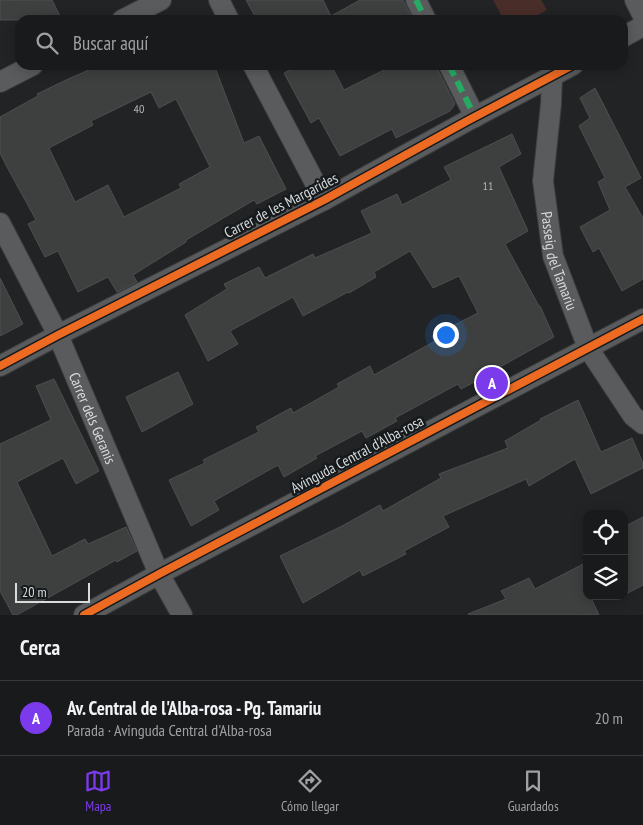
<!DOCTYPE html>
<html lang="es">
<head>
<meta charset="utf-8">
<style>
  body { margin:0; font-family:"PT Sans Narrow",sans-serif; background:#222325; color:#f1f3f6 }
  .controls { position:absolute; right:15px; bottom:15px; display:grid; overflow:hidden; border-radius:10px; box-shadow:0 2px 12px #0003 }
  .controls button { width:45px; height:45px; display:grid; place-items:center; padding:0; border:0; border-bottom:1px solid #37383b; background:#191a1c; color:#f1f3f6; font:25px sans-serif }
  .scale { position:absolute; left:15px; bottom:12px; width:75px; box-sizing:border-box; padding-left:5px; border:2px solid #d8dbdc; border-top:0; font-size:14px; line-height:18px; white-space:nowrap; color:#d8dbdc; -webkit-text-stroke:4px #161a1c; paint-order:stroke }
  .you { position:absolute; left:445px; top:334px; width:18px; height:18px; margin:-12px; border:4px solid #fff; border-radius:50%; background:#1a73e8; box-shadow:0 0 0 8px #1a73e833 }
  .badge { display:grid; place-items:center; width:32px; height:32px; border-radius:50%; background:#7c3aed; color:#fff; font-size:16px; font-weight:700 }
  .pin { position:absolute; translate:-50% -50%; border:2px solid #fff; box-shadow:0 1px 5px #0006 }
  .list { margin:0; padding:0; list-style:none }
  h2 { display:flex; justify-content:space-between; align-items:center; height:65px; margin:0; padding:0 20px; font-size:21px }
  h2 small { font-size:16px; font-weight:400; color:#9fa1a3 }
  .list li { display:grid; grid-template-columns:32px 1fr auto; gap:15px; align-items:center; box-sizing:border-box; height:75px; padding:0 20px; border-top:1px solid #37383b }
  .list b { display:block; font-size:19px; white-space:nowrap }
  .list p { margin:0; font-size:16px; white-space:nowrap; color:#9fa1a3 }
  .list em { font-size:16px; font-style:normal; color:#9fa1a3 }
  .icon { flex:none; width:28px; height:28px; fill:none; stroke:currentColor; stroke-width:2; stroke-linecap:round; stroke-linejoin:round }
  .map { position:relative; flex:none; width:643px; height:615px; overflow:hidden }
  .search { position:absolute; background:#191a1c; box-shadow:0 2px 12px #0003; left:15px; right:15px; top:15px; height:55px; display:flex; align-items:center; gap:12px; box-sizing:border-box; padding:0 18px; border-radius:15px; color:#9fa1a3; font-size:19px }
  .sheet { height:140px; background:#191a1c }
  nav { display:flex; justify-content:space-around; align-items:center; box-sizing:border-box; height:70px; border-top:1px solid #37383b; background:#191a1c; font-size:14px; color:#9fa1a3 }
  nav a { display:grid; justify-items:center; gap:2px }
  nav .on { color:#7c3aed }
  .map>svg:first-child { display:block }
  .green { fill:#492d28 }
  .building { fill:#3e4040; stroke:#4c4e50; fill-rule:evenodd }
  .lines { fill:none; stroke-linecap:round; stroke-linejoin:round }
  .street-casing { stroke:#3c3d3f; stroke-width:22 }
  .street { stroke:#595b5c; stroke-width:20 }
  .quiet { stroke:#26ab63; stroke-width:6; stroke-dasharray:12 6; stroke-linecap:butt }
  .cycleway-casing { stroke:#161a1c; stroke-width:11 }
  .cycleway { stroke:#ed6a23; stroke-width:8 }
  .labels { text-anchor:middle; dominant-baseline:central; stroke-width:5; stroke-linejoin:round; paint-order:stroke }
  .number-label { font-size:12px; fill:#b2b4b5 }
  .street-label { font-size:15px; fill:#d8dbdc; stroke:#161a1c }
</style>
</head>
<body>
<div class="map">
<svg width="643" height="615" viewBox="0 0 643 615">
  <rect width="100%" height="100%" fill="#212325"/>
  <polygon class="green" points="493,0 541,0 547,10 529,20 504,20"/>
  <g class="building">
    <polygon points="0,0 52,0 62,20 0,20"/>
    <polygon points="246,0 323,0 331,16 360,0 403,0 413,20 257,20"/>
    <path d="M100 65H214L244 143 259 136 286 189 257 204 254 200 186 240V242L133 275 137 282 117 292 108 277 78 292 58 251 45 257 28 224 36 220 7 167 0 153V117L38 96 37 94 66 80ZM151 92 159 108 176 99 210 167 179 184 181 188 124 217 108 185 75 202 49 148 93 125 91 121Z"/>
    <polygon points="299,65 331,65 344,90 394,65 437,65 438,70 455,104 453,107 450,111 396,138 392,129 340,156 319,118 311,123 284,73"/>
    <polygon points="595,88 641,178 625,187 643,218 643,279 622,291 599,248 593,252 580,227 610,210 598,182 605,178 579,126 590,118 580,98"/>
    <polygon points="512,134 521,154 499,167 528,231 505,244 539,306 540,306 554,337 489,373 490,374 461,389 458,384 395,418 397,421 366,438 362,431 315,456 317,458 284,477 278,465 214,501 219,510 191,526 169,480 205,463 203,460 259,432 256,427 291,408 293,413 339,387 337,384 370,366 374,375 435,341 432,336 478,313 459,276 433,288 410,251 374,272 376,277 349,293 348,292 303,316 293,297 230,331 238,344 208,361 185,315 227,289 224,284 259,267 265,278 313,254 315,258 372,233 361,211 397,194 402,205 451,180 444,167"/>
    <polygon points="0,278 23,324 0,336"/>
    <polygon points="178,372 193,404 142,432 126,397"/>
    <polygon points="54,379 99,471 76,484 63,458 17,482 52,556 85,539 88,544 126,527 137,551 117,562 116,560 17,615 13,615 0,591 0,444 51,420 36,386"/>
    <polygon points="578,400 601,452 632,438 643,463 643,468 591,494 575,459 529,486 526,479 443,516 449,527 404,551 406,554 363,576 360,570 303,603 280,556 342,526 380,505 383,511 441,478 439,474 508,448 505,441 541,420 540,419"/>
    <polygon points="643,517 643,585 624,595 624,527"/>
    <polygon points="587,562 587,596 590,596 599,615 469,615 468,614 506,599 501,591 529,578 535,589"/>
  </g>
  <g class="lines">
    <g class="street-casing">
      <g id="street">
        <polyline points="219,0 229,20"/>
        <polyline points="416,0 426,20"/>
        <polyline points="635,0 643,16"/>
        <polyline points="122,20 161,0"/>
        <polyline points="623,37 643,26"/>
        <polyline points="253,65 324,200"/>
        <polyline points="449,65 475,117"/>
        <path id="s1" d="M552 77 551 104 543 181 553 256 588 348 633 416 643 424"/>
        <polyline points="0,82 33,65"/>
        <path id="s2" d="M0 223 58 335 159 574 182 615"/>
        <polyline points="0,366 58,335 324,200 467,121 573,65"/>
        <polyline points="84,615 159,574 643,319"/>
      </g>
    </g>
    <use href="#street" class="street"/>
    <g class="quiet">
      <polyline points="416,0 426,20"/>
      <polyline points="449,65 475,117"/>
    </g>
    <g class="cycleway-casing">
      <g id="cycleway">
        <polyline points="0,366 58,335 324,200 467,121 573,65"/>
        <polyline points="84,615 159,574 643,319"/>
      </g>
    </g>
    <use href="#cycleway" class="cycleway"/>
  </g>
  <g class="labels">
    <g class="number-label">
      <text x="139" y="108">40</text>
      <text x="488" y="185">11</text>
    </g>
    <g class="street-label">
      <text transform="translate(281 205) rotate(-27)">Carrer de les Margarides</text>
      <text stroke="none"><textPath href="#s1" startOffset="186">Passeig del Tamariu</textPath></text>
      <text stroke="none"><textPath href="#s2" startOffset="216">Carrer dels Geranis</textPath></text>
      <text transform="translate(357 454) rotate(-28)">Avinguda Central d'Alba-rosa</text>
    </g>
  </g>
</svg>
<div class="controls">
<button><svg class="icon" aria-label="locate" viewBox="0 0 24 24"><circle cx="12" cy="12" r="6"/><path d="M12 2v4M12 18v4M2 12h4M18 12h4"/></svg></button>
<button><svg class="icon" aria-label="layers" viewBox="0 0 24 24"><path d="M12 4l9 5-9 5-9-5zM3 14l9 5 9-5"/></svg></button>
</div>
<div class="scale">20 m</div>
<div class="you"></div>
<div class="pin badge" style="left:492px;top:383px">A</div>
<div class="search"><svg class="icon" aria-label="search" viewBox="0 0 24 24"><circle cx="10" cy="10" r="6"/><path d="M15 15l6 6"/></svg>Buscar aquí</div>
</div>
<section class="sheet">
<h2>Cerca<small></small></h2>
<ul class="list">
<li><span class="badge">A</span><div><b>Av. Central de l'Alba-rosa - Pg. Tamariu</b><p>Parada · Avinguda Central d'Alba-rosa</p></div><em>20 m</em></li>
</ul>
</section>
<nav>
<a class="on"><svg class="icon" aria-label="map" viewBox="0 0 24 24"><path d="M3 6l6-2 6 2 6-2v14l-6 2-6-2-6 2zM9 4v14M15 6v14"/></svg>Mapa</a>
<a><svg class="icon" aria-label="directions" viewBox="0 0 24 24"><path d="M12 3l9 9-9 9-9-9zM9 14v-3h6M13 9l2 2-2 2"/></svg>Cómo llegar</a>
<a><svg class="icon" aria-label="saved" viewBox="0 0 24 24"><path d="M7 4h10v16l-5-4-5 4z"/></svg>Guardados</a>
</nav>
</body>
</html>
